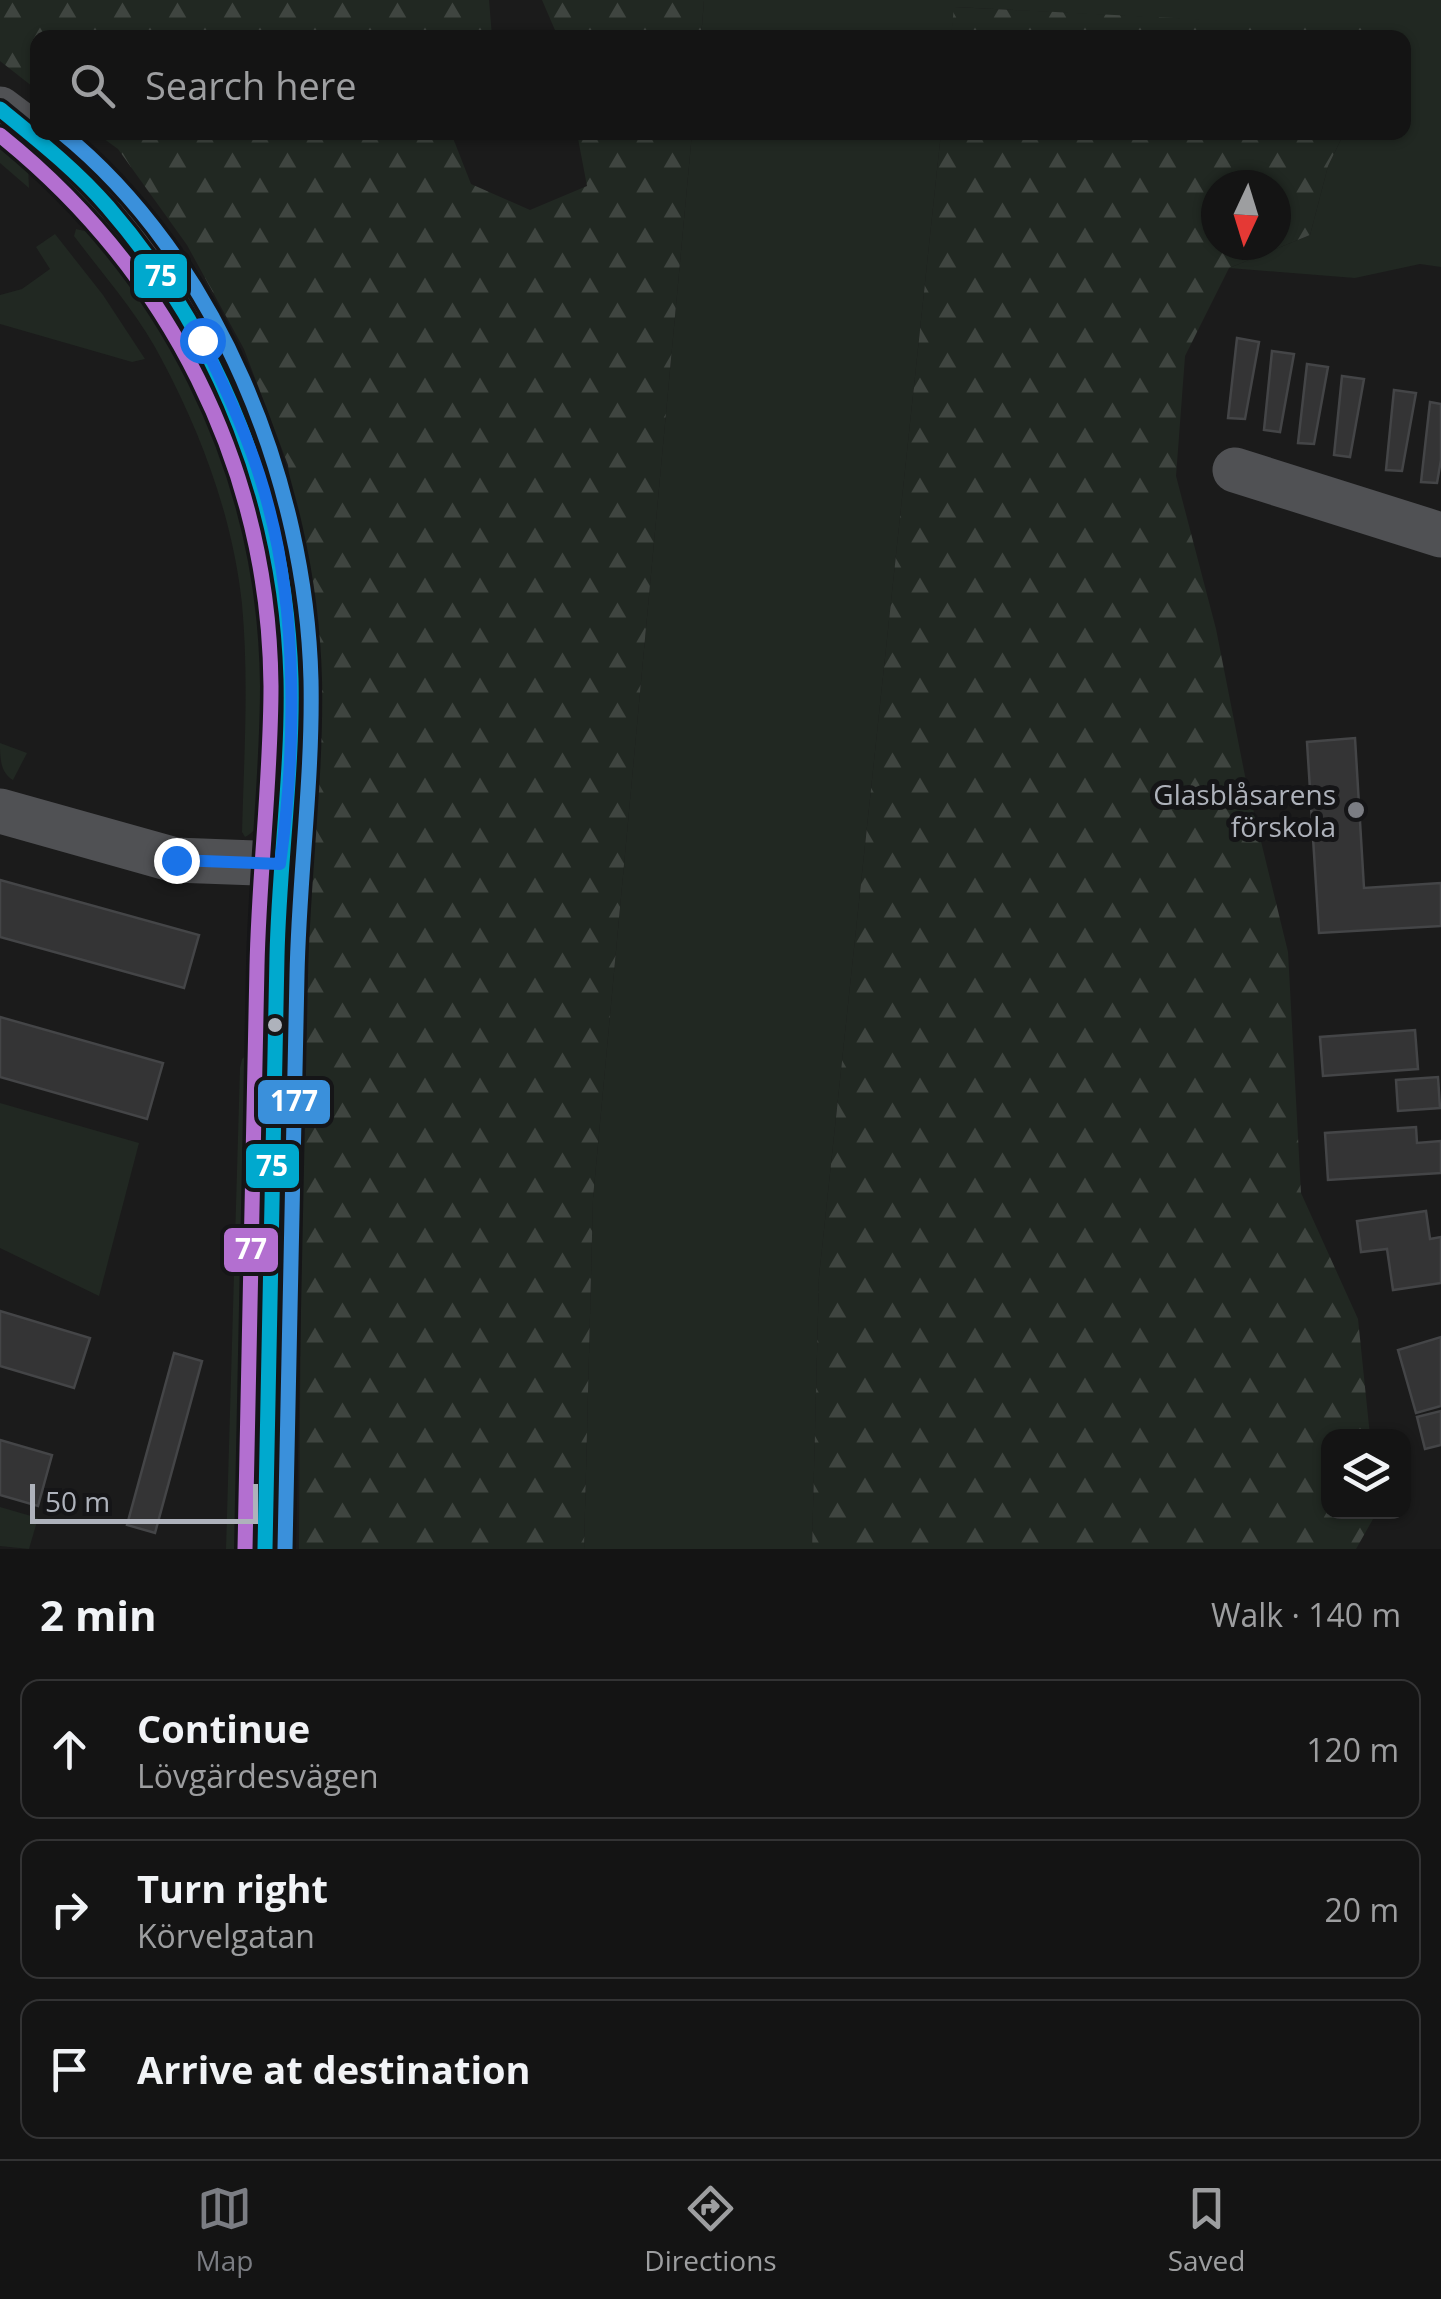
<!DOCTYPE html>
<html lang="en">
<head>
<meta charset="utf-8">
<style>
  body { margin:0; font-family:"Open Sans",sans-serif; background:#212122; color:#f1f3f6 }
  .controls { position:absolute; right:30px; bottom:30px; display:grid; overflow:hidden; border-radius:20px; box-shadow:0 2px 8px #0004 }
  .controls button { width:90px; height:90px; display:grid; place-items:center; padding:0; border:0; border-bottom:2px solid #333334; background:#141414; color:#f1f3f6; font:50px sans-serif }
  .compass { position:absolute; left:1201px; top:170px; width:90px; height:90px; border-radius:50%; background:#141414; box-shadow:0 2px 8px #0004; rotate:184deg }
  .scale { position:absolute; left:30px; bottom:25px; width:228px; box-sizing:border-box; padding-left:10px; border:5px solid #aeb2bb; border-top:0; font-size:28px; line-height:35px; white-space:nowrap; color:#aeb2bb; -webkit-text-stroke:8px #151517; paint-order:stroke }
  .stop { position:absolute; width:30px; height:30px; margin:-22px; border:8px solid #1a73e8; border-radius:50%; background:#fff }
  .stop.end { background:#1a73e8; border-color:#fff; box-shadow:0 2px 10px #0008 }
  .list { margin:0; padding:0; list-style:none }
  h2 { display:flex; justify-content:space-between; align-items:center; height:130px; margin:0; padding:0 40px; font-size:42px }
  h2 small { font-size:32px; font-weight:400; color:#9d9ea0 }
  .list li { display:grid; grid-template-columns:65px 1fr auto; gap:30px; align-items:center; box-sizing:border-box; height:140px; margin:0 20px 20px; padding:0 20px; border:2px solid #333334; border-radius:20px }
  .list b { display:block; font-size:38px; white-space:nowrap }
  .list p { margin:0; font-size:32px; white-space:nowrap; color:#9d9ea0 }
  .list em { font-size:32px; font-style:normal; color:#9d9ea0 }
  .icon { flex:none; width:55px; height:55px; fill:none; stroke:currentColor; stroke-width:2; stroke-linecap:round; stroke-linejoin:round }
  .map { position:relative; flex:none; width:1441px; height:1549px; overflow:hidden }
  .search { position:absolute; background:#141414; box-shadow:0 2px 8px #0004; left:30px; right:30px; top:30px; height:110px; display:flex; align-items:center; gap:25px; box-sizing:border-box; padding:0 35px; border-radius:20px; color:#9d9ea0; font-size:38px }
  .sheet { height:610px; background:#141414 }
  nav { display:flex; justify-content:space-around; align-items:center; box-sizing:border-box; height:140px; border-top:2px solid #333334; background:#141414; font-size:28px; color:#9d9ea0 }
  nav a { display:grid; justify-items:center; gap:5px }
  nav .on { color:#7b7d83 }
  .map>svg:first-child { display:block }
  .green { fill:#212822 }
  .forest { fill:url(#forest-firs); fill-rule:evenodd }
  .building { fill:#343435; stroke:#444547; stroke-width:2.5 }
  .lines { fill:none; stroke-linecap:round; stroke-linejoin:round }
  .minor { stroke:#505154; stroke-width:45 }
  .bus-1-casing { stroke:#151517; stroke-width:22 }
  .bus-2-casing { stroke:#151517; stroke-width:22 }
  .bus-3-casing { stroke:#151517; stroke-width:22 }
  .bus-1 { stroke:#00a9ce; stroke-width:15 }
  .bus-2 { stroke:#b36fd0; stroke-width:15 }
  .bus-3 { stroke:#3a90db; stroke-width:15 }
  .route { stroke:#1a73e8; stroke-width:12 }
  .poi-dot { fill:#7b7d83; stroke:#151517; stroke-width:4 }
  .bus-dot { fill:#aeb2bb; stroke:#151517; stroke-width:4 }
  .labels { text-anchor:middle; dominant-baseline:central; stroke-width:10; stroke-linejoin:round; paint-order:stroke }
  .poi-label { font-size:28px; fill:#aeb2bb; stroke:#151517; text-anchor:end }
  .line-badge { stroke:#151517; stroke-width:4 }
  .badge-label { font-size:28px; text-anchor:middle; font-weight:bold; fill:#fff }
</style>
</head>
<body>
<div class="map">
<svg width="1441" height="1549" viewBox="0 0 1441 1549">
  <defs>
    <pattern id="forest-firs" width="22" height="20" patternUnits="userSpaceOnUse" patternTransform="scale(2.5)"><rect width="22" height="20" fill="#212822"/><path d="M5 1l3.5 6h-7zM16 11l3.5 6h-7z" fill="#3f4540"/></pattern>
  </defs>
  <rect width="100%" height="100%" fill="#1b1b1b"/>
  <g class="green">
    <polygon points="704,0 1441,0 1441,267 1420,264 1355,278 1229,268 1310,235 1328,166 1344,133 1404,132 1404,38 1389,37 1392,30 955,7 951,37 701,38"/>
    <polygon points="692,133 941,133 819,1277 812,1549 584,1549 593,1198"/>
    <polygon points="0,140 28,164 29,188 0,163"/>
    <path d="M76 229 97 234 104 241C126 269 149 297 168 327 211 395 248 490 259 570 268 628 268 686 267 745 267 773 273 823 245 837L242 832C244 757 249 680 242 604 233 519 202 435 162 360 139 315 104 276 74 236Z"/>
    <polygon points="55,234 103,295 145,359 132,362 0,324 0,295 22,289 50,269 36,247"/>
    <path d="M0 743 27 753 13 780C0 773 0 757 0 743Z"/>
    <polygon points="248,1054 254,1055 243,1549 226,1549 240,1068 242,1059"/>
    <polygon points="0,1103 139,1143 99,1296 0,1248"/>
    <polygon points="0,1507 38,1518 29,1549 0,1546"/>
  </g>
  <g class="forest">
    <polygon points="0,0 489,0 492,37 38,38 37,90 0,61"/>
    <polygon points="542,0 704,0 701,37 558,37"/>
    <polygon points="954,7 1393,29 1389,38 951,37"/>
    <polygon points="96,133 451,133 471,184 530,210 587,186 577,133 692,133 593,1198 584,1549 299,1549 306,600 288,465 244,349 187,245 118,149"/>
    <path d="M941 133H1344L1328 166 1310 235 1229 268 1185 356 1176 476 1216 629 1245 776 1288 952 1301 1193 1358 1319 1370 1436H1328V1512H1377L1356 1549H812L819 1277ZM1216 185H1276V245H1216Z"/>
  </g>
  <g class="building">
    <polygon points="1237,338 1259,342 1245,419 1228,418"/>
    <polygon points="1272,351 1294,354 1280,432 1264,430"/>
    <polygon points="1307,364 1328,367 1314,444 1298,443"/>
    <polygon points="1342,376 1364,379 1350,457 1334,455"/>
    <polygon points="1394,390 1416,393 1402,471 1386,470"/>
    <polygon points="1430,402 1441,404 1441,460 1437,483 1421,482"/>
    <polygon points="1355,738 1364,888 1441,883 1441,926 1319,933 1307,742"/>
    <polygon points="0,880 199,935 184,988 0,937"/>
    <polygon points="0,1017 163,1063 147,1119 0,1077"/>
    <polygon points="1415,1030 1418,1069 1323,1076 1320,1037"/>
    <polygon points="1438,1077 1440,1108 1398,1111 1396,1080"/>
    <polygon points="1416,1127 1417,1143 1441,1141 1441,1173 1328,1180 1325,1133"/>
    <polygon points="1426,1211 1430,1239 1441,1237 1441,1283 1393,1290 1387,1249 1361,1252 1357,1221"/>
    <polygon points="0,1311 90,1338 74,1388 0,1366"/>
    <polygon points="1441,1337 1441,1406 1416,1413 1398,1350"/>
    <polygon points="174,1353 202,1361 155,1533 127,1525"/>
    <polygon points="1441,1411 1441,1445 1425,1449 1417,1417"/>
    <polygon points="0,1440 52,1455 38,1506 0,1495"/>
  </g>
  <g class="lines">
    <g class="minor">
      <path d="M0 109C156 221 260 405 285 594 300 713 282 833 277 951L265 1549"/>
      <polyline points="1235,470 1441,535"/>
      <polyline points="0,811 175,860 280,864"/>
    </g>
    <g class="bus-1-casing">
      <path id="bus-1" d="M0 109C38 140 76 170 108 207 222 339 286 505 291 679 293 771 279 863 277 956 272 1153 269 1351 265 1549"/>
    </g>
    <g class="bus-2-casing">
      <path id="bus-2" d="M0 135C169 271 269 467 271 686 271 780 259 872 257 966 253 1160 249 1354 245 1549"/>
    </g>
    <g class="bus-3-casing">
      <path id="bus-3" d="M61 132C218 259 306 483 311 680 313 779 299 876 297 975 293 1166 289 1358 285 1549"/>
    </g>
    <use href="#bus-1" class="bus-1"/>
    <use href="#bus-2" class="bus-2"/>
    <use href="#bus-3" class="bus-3"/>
  </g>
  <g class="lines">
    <path class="route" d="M176 860 280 864C296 752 298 615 268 505 253 447 228 394 202 340"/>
  </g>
  <circle class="poi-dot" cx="1356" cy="810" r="10"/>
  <circle class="bus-dot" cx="275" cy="1025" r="9"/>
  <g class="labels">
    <g class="poi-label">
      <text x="1336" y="794">Glasblåsarens<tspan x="1336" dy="32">förskola</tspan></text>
    </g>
  </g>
  <g class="line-badge">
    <rect x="132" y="252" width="57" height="48" rx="10" fill="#00a9ce"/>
    <rect x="256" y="1078" width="76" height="48" rx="10" fill="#3a90db"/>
    <rect x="244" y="1142" width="57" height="48" rx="10" fill="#00a9ce"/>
    <rect x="222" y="1226" width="58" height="48" rx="10" fill="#b36fd0"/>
  </g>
  <g class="badge-label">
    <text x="161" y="286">75</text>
    <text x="294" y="1111">177</text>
    <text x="272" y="1176">75</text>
    <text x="251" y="1259">77</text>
  </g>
</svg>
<div class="controls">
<button><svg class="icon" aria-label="layers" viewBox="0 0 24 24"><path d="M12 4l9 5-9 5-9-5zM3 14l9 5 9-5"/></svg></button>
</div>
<svg class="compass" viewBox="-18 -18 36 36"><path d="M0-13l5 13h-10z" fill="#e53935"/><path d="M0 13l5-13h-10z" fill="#9d9ea0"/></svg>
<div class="scale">50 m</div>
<div class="stop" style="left:202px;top:340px"></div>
<div class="stop end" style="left:176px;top:860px"></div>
<div class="search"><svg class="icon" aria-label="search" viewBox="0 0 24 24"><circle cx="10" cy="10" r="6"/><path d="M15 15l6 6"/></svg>Search here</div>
</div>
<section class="sheet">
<h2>2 min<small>Walk · 140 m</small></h2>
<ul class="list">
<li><svg class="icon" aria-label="ahead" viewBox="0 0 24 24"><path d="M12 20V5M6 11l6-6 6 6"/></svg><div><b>Continue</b><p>Lövgärdesvägen</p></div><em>120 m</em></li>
<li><svg class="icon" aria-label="right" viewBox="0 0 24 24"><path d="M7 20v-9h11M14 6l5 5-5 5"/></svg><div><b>Turn right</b><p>Körvelgatan</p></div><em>20 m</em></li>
<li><svg class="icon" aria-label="arrive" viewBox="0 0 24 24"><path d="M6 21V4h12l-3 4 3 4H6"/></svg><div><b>Arrive at destination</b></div></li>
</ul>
</section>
<nav>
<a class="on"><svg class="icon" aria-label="map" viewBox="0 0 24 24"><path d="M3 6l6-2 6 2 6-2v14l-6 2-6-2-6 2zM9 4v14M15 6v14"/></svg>Map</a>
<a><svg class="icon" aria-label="directions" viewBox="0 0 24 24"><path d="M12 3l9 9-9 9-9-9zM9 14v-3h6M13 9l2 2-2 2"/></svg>Directions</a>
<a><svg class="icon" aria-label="saved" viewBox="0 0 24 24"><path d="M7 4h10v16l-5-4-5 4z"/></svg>Saved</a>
</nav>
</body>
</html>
